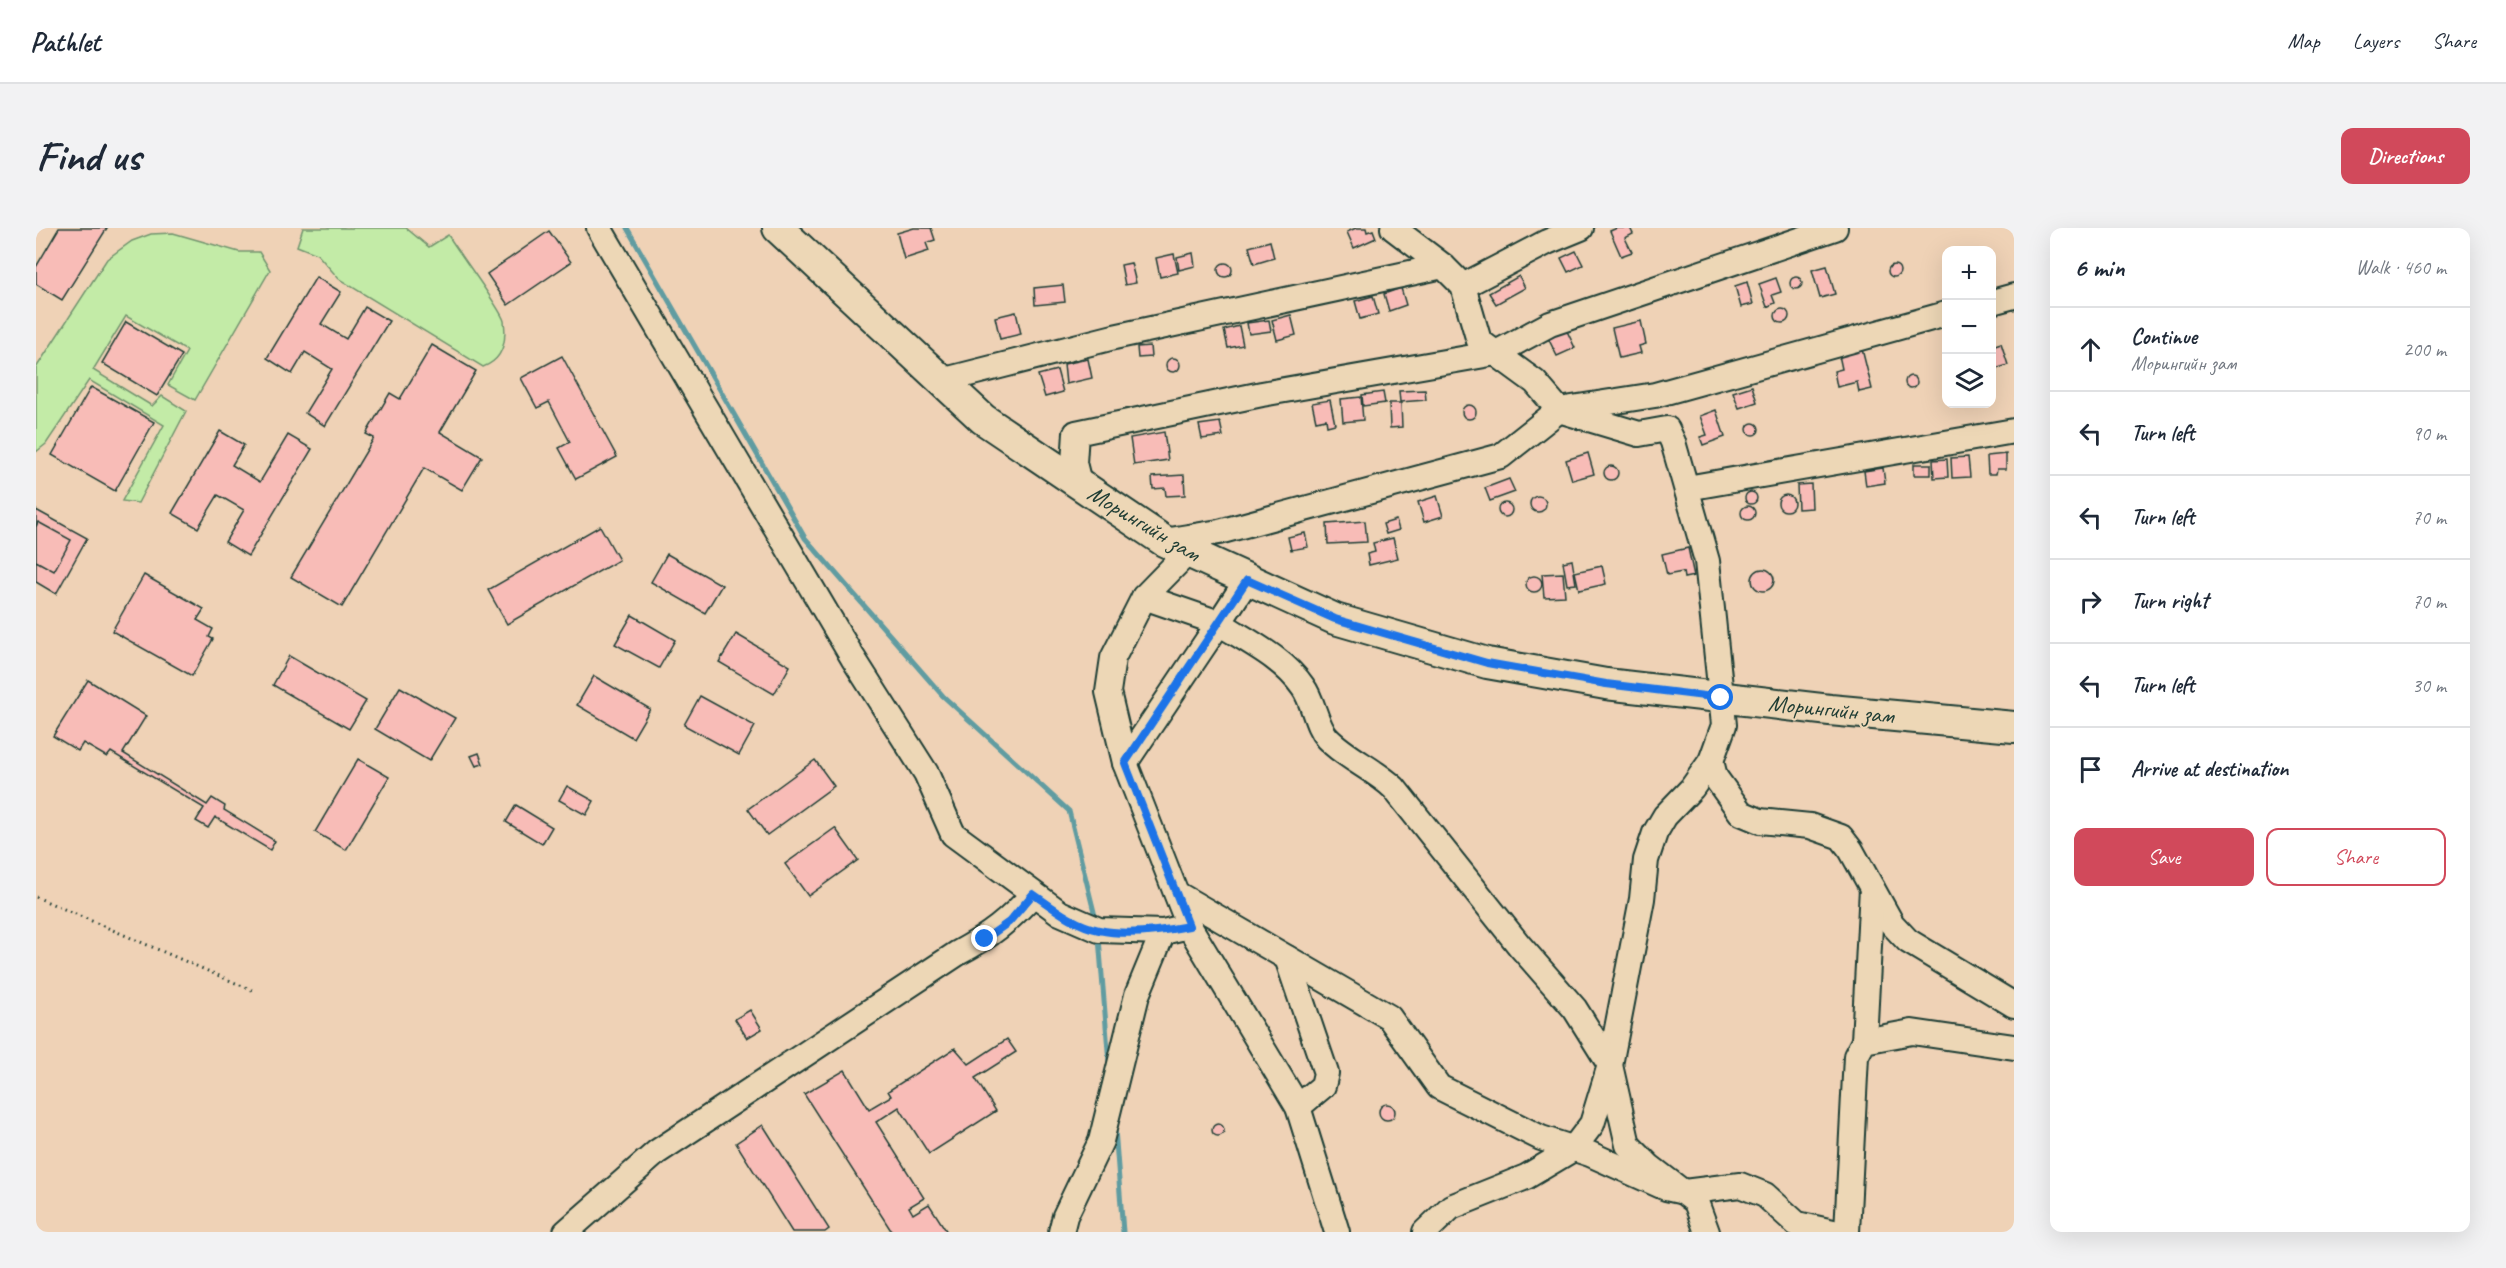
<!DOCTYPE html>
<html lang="en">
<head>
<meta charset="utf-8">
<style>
  body { margin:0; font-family:Caveat,sans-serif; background:#f2f2f3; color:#1f2937 }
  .controls { position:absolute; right:18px; top:18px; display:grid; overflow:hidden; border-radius:12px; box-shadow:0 6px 24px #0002 }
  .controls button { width:54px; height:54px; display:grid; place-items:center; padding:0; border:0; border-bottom:2px solid #e0e1e3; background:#fff; color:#1f2937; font:30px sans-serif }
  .stop { position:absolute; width:18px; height:18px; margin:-14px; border:4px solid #1a73e8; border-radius:50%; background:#fff }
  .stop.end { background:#1a73e8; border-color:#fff; box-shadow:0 2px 6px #0008 }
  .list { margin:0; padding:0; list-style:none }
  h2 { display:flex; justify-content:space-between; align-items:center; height:78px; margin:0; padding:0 24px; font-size:26px }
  h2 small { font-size:20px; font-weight:400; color:#747a83 }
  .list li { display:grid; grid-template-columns:39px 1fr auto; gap:18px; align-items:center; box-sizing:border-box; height:84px; padding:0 24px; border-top:2px solid #e0e1e3 }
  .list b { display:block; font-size:22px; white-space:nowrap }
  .list p { margin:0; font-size:20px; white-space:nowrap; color:#747a83 }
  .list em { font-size:20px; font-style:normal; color:#747a83 }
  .actions { display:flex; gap:12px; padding:18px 24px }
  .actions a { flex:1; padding:14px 0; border:2px solid #d1495b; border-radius:12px; text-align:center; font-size:21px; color:#d1495b }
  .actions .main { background:#d1495b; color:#fff }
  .icon { flex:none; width:33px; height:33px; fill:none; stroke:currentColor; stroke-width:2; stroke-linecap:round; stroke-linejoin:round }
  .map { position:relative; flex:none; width:1978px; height:1004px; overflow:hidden; border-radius:12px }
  header { display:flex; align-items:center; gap:36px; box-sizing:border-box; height:84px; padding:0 30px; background:#fff; border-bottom:2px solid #e0e1e3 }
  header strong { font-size:28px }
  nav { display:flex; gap:33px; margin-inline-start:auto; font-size:21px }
  .intro { display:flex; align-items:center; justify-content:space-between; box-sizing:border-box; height:144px; padding:0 36px }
  h1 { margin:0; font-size:42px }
  .button { padding:15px 27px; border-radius:12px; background:#d1495b; color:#fff; font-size:21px; font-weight:700 }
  main { display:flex; gap:36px; padding:0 36px }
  aside { flex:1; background:#fff; border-radius:12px; box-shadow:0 6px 24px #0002 }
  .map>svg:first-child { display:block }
  .green { fill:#c3eba7; stroke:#71946e; stroke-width:1.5 }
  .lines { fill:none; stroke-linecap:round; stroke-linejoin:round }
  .stream { stroke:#619ca1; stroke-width:5 }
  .building { fill:#f8bcb7; stroke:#1f3d34; stroke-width:1.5 }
  .minor-casing { stroke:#1f3d34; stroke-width:28 }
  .major-casing { stroke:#1f3d34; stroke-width:34 }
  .path { stroke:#1f3d34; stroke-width:3; stroke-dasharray:1.5 4.5; stroke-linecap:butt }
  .minor { stroke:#edd7b6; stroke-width:24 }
  .major { stroke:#edd7b6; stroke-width:30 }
  .route { stroke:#1a73e8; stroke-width:8 }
  .labels { text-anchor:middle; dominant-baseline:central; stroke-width:4.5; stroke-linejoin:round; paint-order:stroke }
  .street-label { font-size:24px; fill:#1f3d34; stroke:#edd7b6 }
</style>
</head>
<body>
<header>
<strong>Pathlet</strong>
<nav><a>Map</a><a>Layers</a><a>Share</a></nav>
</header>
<div class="intro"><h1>Find us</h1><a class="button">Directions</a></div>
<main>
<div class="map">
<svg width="1978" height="1004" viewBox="0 0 1978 1004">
  <rect width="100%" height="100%" fill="#efd2b6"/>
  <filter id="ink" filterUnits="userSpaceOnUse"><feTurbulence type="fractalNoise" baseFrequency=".0167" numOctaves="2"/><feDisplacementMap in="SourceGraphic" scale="12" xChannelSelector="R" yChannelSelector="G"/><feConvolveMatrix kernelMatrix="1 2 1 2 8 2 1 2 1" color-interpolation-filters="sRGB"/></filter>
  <g filter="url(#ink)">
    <g class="green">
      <path d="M267 0H370L393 19 412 7C421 22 466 82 468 93 471 114 466 132 447 139L303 51 281 26 261 18Z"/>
      <polygon points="137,5 203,24 223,24 234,42 159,172 132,157 151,123 90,88 57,142 116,178 126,168 150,183 102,275 86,273 128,197 53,152 10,216 0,224 0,140 71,31 96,13 115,6"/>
    </g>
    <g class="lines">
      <g class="stream">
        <polyline points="591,0 769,310 907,468 1033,583 1060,692"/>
        <polyline points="1063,710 1073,835"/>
        <polyline points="1079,901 1087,1004"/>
      </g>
    </g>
    <g class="building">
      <polygon points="23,0 71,0 26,72 0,56 0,39"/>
      <polygon points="878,0 895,0 899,12 890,15 893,23 868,31 861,5"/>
      <polygon points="1320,0 1330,0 1331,4 1337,2 1340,10 1318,20 1311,4"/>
      <polygon points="1581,0 1594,0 1597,6 1589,10 1596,24 1585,28 1574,3"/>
      <polygon points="513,3 535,34 472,77 451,46"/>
      <polygon points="1234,13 1238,30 1218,36 1213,19"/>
      <polygon points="1540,23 1547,37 1532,44 1525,30"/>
      <polygon points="1157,25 1159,38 1143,42 1141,29"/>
      <polygon points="1138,26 1142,45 1124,49 1120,30"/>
      <polygon points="1095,35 1100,55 1089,57 1085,37"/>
      <circle cx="1189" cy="42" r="7"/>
      <circle cx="1858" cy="43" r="6"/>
      <polygon points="1791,38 1799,66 1784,70 1776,42"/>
      <polygon points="1483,48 1489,60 1460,76 1453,65"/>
      <polygon points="280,49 305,64 285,96 310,111 329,79 353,93 289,198 269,185 296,141 269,124 256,146 231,130"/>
      <circle cx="1760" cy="55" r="6"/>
      <polygon points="1740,50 1745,64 1736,67 1739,75 1731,79 1723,56"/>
      <polygon points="1711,54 1717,76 1705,79 1699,58"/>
      <polygon points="1027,57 1029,74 999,77 998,60"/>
      <polygon points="1365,60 1370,77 1353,83 1348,66"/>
      <polygon points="1337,68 1342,86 1324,91 1319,73"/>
      <circle cx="1746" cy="88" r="7"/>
      <polygon points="980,84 985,106 964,111 959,89"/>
      <polygon points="1255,87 1260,107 1241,112 1236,92"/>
      <polygon points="1233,92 1235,103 1213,106 1211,95"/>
      <polygon points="1605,93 1610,116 1603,118 1605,125 1583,130 1576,100"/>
      <polygon points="90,94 146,127 121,168 66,135"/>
      <polygon points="1203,98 1207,117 1192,120 1188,102"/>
      <polygon points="1530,101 1539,120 1521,128 1512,110"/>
      <polygon points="1965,115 1972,137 1956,142 1956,118"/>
      <polygon points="396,117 440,143 404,204 446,229 426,262 388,240 306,379 255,349 338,210 330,206 354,165 364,171"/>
      <polygon points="1114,118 1115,129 1102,130 1101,119"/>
      <polygon points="1826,121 1836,161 1823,164 1821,154 1801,159 1798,143 1806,141 1803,127"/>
      <polygon points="526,128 581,229 540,251 523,220 534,214 513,174 501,180 485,150"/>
      <circle cx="1137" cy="137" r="7"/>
      <polygon points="1052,131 1056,150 1030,156 1028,136"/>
      <polygon points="1021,142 1027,164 1009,169 1002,147"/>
      <circle cx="1875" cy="154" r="6"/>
      <polygon points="1716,158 1721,174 1703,180 1697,164"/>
      <polygon points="55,159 118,194 79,263 16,227"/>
      <polygon points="1389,162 1390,172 1364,174 1363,163"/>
      <polygon points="1347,164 1349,175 1327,178 1326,167"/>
      <polygon points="1325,169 1327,192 1307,194 1305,171"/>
      <polygon points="1294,172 1299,196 1291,198 1290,191 1280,193 1276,175"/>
      <polygon points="1353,175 1365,175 1366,199 1354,200"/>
      <circle cx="1433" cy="184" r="7"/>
      <polygon points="1680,182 1689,209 1667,217 1664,209 1671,207 1664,188"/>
      <polygon points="1184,194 1187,208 1166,211 1163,197"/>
      <circle cx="1717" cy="201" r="6"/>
      <polygon points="184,203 208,217 196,237 224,254 252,207 276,221 212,328 189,314 208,282 182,267 162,300 136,285"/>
      <polygon points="1128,204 1132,232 1098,237 1094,210"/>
      <polygon points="1552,225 1558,246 1536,252 1530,232"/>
      <polygon points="1970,226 1970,241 1961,241 1960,246 1952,246 1951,228"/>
      <polygon points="1932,229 1934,249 1916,250 1915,230"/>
      <polygon points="1911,231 1912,249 1898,250 1897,232"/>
      <rect x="1878" y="236" width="17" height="11"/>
      <circle cx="1575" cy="245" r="7"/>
      <polygon points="1847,240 1849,255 1830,258 1828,243"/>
      <polygon points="1148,247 1149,267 1130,268 1129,260 1117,261 1116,249"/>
      <polygon points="1473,251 1479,264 1454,273 1449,260"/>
      <polygon points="1775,256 1776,280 1762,281 1761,257"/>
      <circle cx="1715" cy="270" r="6"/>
      <circle cx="1750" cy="275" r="8"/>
      <polygon points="1401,268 1407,288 1388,294 1382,274"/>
      <circle cx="1502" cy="276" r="8"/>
      <circle cx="1469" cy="282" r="7"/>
      <circle cx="1712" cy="285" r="7"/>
      <polygon points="0,282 51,310 20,366 0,354"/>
      <polygon points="1360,292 1363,302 1350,306 1347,296"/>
      <polygon points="1329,293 1331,314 1292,316 1291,296"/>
      <polygon points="2,294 35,312 18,343 0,333 0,299"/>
      <polygon points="564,298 583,332 471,396 452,362"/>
      <polygon points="1269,305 1272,319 1255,322 1252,309"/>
      <polygon points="1357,310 1362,330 1333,337 1331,326 1339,324 1337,315"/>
      <polygon points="1652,320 1658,348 1648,350 1647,344 1631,347 1626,326"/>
      <polygon points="631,326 686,357 669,385 615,354"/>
      <polygon points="1536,332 1540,356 1531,357 1527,334"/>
      <polygon points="1566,338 1570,356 1543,362 1539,344"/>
      <circle cx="1727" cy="352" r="11"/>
      <polygon points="1527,345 1529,368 1508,369 1506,346"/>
      <polygon points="108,347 168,381 161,392 177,401 173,409 177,411 156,448 76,403"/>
      <circle cx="1498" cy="356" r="8"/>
      <polygon points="596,387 639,412 623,440 579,416"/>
      <polygon points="700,406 754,438 738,466 683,434"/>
      <polygon points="253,428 330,473 313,501 237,457"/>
      <polygon points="558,448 614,481 597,510 541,477"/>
      <polygon points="52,452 110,488 87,525 171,577 176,570 189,578 188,582 239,613 234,622 179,589 172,600 160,593 168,580 75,524 71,529 47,515 42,523 17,508"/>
      <polygon points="364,459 419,490 393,533 339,501"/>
      <polygon points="664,468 719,498 703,527 648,497"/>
      <polygon points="443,525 447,536 440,538 435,528"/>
      <polygon points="322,531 353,549 310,622 279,604"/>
      <polygon points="779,532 798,558 731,607 712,581"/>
      <polygon points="531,558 558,573 550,587 523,572"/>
      <polygon points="480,577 516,599 506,616 470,594"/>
      <polygon points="799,600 822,632 772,668 749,636"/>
      <polygon points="714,782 726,801 711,810 699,791"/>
      <polygon points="971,811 980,824 939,850 960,883 893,926 863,879 840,894 888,970 873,979 877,986 893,976 911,1004 856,1004 768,866 809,842 833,881 855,868 852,863 919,820 933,836"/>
      <circle cx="1351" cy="884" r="8"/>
      <circle cx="1182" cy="902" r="6"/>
      <polygon points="727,897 793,1001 789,1004 756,1004 700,915"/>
    </g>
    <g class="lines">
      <g class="minor-casing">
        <g id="minor">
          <polyline points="563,0 817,430 890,545 917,606 1024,685 1063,702 1127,704 1153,698"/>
          <polyline points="1357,0 1407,38 1427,58 1443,113 1499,154 1523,182 1603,206 1631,201 1637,214 1671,333 1688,497 1675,533 1656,560 1629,588 1619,605 1610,632 1606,671 1574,837 1556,896 1537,921 1490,949 1415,979 1389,1004"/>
          <polyline points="1427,58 1511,14 1545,0"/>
          <polyline points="1956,74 1978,68"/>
          <polyline points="905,153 1078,109 1407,38"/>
          <polyline points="1043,255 1038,235 1040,205 1226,166 1460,125 1514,96 1799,0"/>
          <polyline points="1651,260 1978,203"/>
          <polyline points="1128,313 1183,304 1465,228 1523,182 1619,167 1910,86"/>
          <polyline points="1152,324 1108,369 1077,430 1072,464 1089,535 1153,698 1262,879 1301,1004"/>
          <polyline points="1108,369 1183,395 1211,352"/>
          <polyline points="1675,533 1679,549 1705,585 1724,593 1774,598 1805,609 1815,622 1856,696 1872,713 1978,777"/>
          <path d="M1089 535 1183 395C1213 414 1247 430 1267 459 1278 474 1279 496 1291 510 1310 530 1338 541 1358 560L1483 717 1539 781 1574 837 1592 917 1613 938 1660 974 1671 1004"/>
          <polyline points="1141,666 1353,789 1403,859 1505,910 1554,926 1630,960 1648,964 1704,957 1729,967 1761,996 1797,1004"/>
          <polyline points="1251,730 1290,845 1287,858 1262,879"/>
          <polyline points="1828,813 1836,660"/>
          <path d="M530 1004 621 924 922 725C954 708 973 693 997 666"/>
          <polyline points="1025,1004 1029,988 1065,913 1101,767 1127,704"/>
          <polyline points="1811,1004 1820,828 1828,813 1876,804 1978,819"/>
        </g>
      </g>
      <g class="major-casing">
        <polyline id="major" points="742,0 947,191 1128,313 1299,391 1451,435 1570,456 1794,482 1978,499"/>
      </g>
      <polyline class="path" points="0,669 216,762"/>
      <use href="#minor" class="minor"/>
      <use href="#major" class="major"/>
    </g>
  </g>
  <g class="lines" filter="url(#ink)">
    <path class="route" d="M949 711 973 694 997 666C1017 680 1040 698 1063 702 1090 708 1127 703 1153 698L1089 535 1211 352 1299 391 1451 435 1570 456 1685 470"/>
  </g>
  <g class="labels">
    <g class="street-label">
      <text transform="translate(1108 295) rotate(31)">Морингийн зам</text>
      <text transform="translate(1795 481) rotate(6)">Морингийн зам</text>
    </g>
  </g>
</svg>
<div class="controls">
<button>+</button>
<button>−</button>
<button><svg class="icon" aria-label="layers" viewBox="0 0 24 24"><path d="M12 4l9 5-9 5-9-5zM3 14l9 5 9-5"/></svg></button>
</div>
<div class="stop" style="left:1685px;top:470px"></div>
<div class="stop end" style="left:949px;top:711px"></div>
</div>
<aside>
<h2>6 min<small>Walk · 460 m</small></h2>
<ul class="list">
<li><svg class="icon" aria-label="ahead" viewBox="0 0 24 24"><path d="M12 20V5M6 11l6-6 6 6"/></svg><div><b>Continue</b><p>Морингийн зам</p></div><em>200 m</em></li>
<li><svg class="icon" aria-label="left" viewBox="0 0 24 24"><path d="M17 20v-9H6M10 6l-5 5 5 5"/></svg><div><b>Turn left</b></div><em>90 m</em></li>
<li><svg class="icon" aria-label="left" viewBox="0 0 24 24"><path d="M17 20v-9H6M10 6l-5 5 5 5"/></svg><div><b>Turn left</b></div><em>70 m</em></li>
<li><svg class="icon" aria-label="right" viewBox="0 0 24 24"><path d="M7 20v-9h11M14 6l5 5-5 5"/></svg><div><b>Turn right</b></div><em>70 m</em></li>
<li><svg class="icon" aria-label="left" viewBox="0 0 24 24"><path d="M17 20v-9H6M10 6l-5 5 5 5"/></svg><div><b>Turn left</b></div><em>30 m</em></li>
<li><svg class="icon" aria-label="arrive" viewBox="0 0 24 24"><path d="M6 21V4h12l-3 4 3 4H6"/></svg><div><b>Arrive at destination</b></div></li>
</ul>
<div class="actions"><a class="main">Save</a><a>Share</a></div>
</aside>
</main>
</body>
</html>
